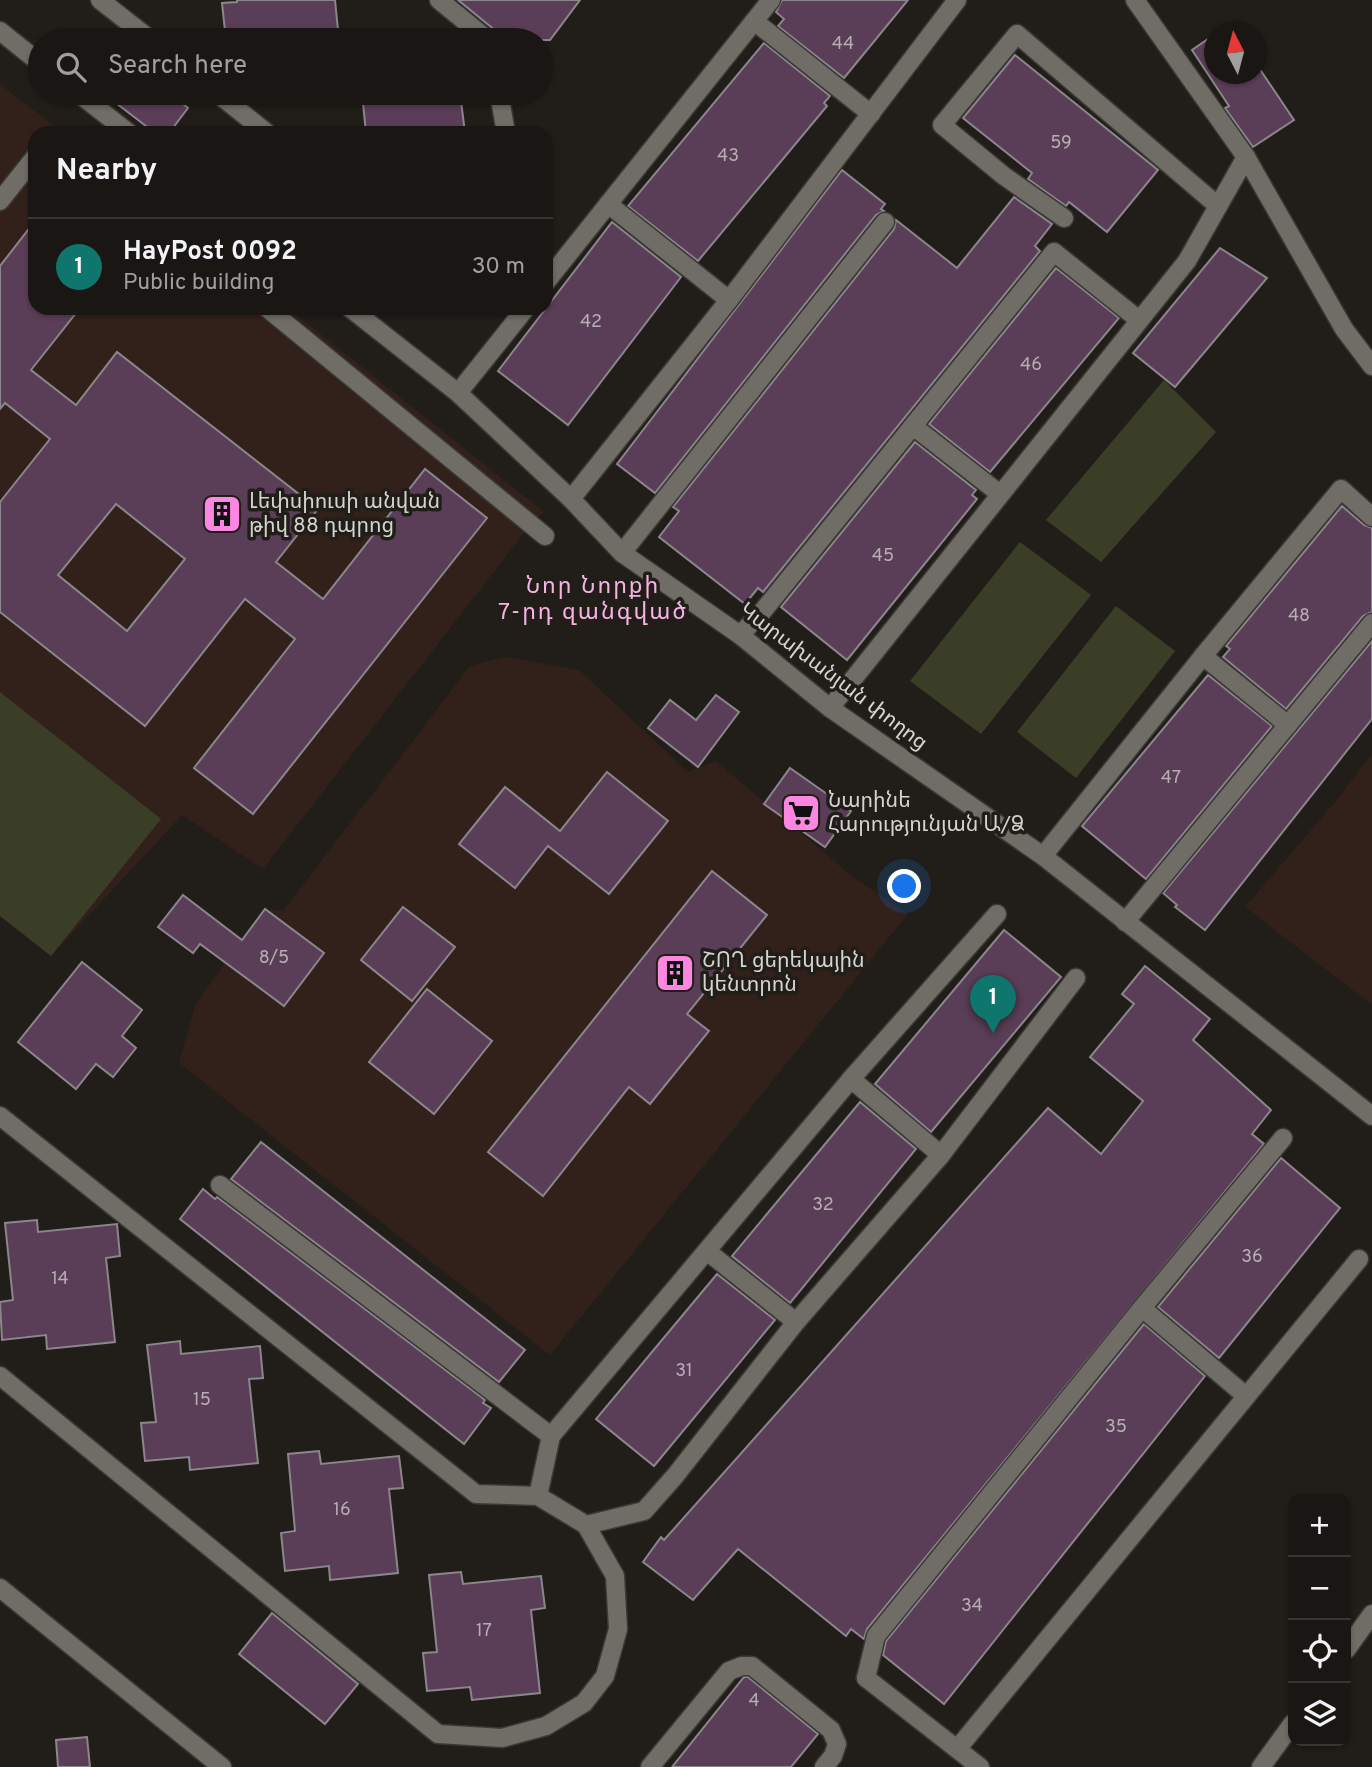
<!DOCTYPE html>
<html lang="en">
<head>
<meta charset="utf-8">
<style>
  body { margin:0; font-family:Overpass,"Noto Sans Armenian",sans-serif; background:#221f1c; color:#f1f3f6 }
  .controls { position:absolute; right:21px; bottom:21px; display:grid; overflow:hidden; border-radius:14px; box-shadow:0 2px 5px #0004 }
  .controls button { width:63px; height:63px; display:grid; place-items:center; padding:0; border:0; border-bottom:2px solid #373533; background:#191613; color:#f1f3f6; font:35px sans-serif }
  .compass { position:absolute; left:1204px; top:21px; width:63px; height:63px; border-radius:50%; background:#191613; box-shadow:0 2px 5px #0004; rotate:354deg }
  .you { position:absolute; left:905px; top:887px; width:24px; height:24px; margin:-18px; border:5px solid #fff; border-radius:50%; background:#1a73e8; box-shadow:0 0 0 10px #1a73e833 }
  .badge { display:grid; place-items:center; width:46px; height:46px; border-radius:50%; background:#0f766e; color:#fff; font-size:23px; font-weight:700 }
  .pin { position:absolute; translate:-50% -58px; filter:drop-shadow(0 2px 4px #0008) }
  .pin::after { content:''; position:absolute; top:37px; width:24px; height:21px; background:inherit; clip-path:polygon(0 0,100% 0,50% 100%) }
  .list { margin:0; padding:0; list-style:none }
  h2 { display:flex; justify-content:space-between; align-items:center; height:91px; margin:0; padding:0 28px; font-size:30px }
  h2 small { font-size:23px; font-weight:400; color:#9f9fa0 }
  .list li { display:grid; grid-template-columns:46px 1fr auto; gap:21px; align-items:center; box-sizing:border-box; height:98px; padding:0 28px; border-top:2px solid #373533 }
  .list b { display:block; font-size:26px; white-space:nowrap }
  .list p { margin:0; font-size:23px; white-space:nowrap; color:#9f9fa0 }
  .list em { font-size:23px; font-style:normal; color:#9f9fa0 }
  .icon { flex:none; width:38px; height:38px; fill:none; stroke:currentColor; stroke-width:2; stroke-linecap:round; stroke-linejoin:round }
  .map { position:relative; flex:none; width:1372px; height:1767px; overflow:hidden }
  .search { position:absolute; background:#191613; box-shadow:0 2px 5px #0004; left:28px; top:28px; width:525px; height:77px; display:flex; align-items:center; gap:18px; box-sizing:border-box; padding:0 24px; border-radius:38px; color:#9f9fa0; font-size:26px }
  .panel { position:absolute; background:#191613; box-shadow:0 2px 5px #0004; left:28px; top:126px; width:525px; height:189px; border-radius:21px }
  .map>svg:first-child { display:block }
  .education { fill:#32201b }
  .green { fill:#3b3e27 }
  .building { fill:#5a3e57; stroke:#8b868b; stroke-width:2; fill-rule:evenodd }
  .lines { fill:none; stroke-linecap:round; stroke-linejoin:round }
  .service-casing { stroke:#3b3936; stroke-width:21 }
  .minor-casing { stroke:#3b3936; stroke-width:21 }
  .service { stroke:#706d67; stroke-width:18 }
  .minor { stroke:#706d67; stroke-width:18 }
  .labels { text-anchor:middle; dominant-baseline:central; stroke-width:7; stroke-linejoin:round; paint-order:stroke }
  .number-label { font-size:18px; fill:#b6aeb2 }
  .poi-label { font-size:21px; fill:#d5d3d0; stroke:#211e19; text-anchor:start }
  .street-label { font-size:21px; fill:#d5d3d0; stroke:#211e19 }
  .neighbourhood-label { font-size:23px; letter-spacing:2px; fill:#f5b2e3; stroke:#211e19 }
</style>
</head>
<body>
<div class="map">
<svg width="1372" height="1767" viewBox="0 0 1372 1767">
  <rect width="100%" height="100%" fill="#211e19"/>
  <g class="education">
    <polygon points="0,84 63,133 35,133 35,308 288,308 544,512 531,524 263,869 182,815 51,956 0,916"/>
    <polygon points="505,657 579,670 688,772 716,761 853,877 908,914 550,1355 179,1063 196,1003 265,909 283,911 470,666"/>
    <polygon points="1372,754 1372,1005 1245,907 1335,802"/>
  </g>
  <g class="green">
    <polygon points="1164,380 1216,432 1101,562 1046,520"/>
    <polygon points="1020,542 1091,595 981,734 910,681"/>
    <polygon points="1116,606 1175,651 1076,778 1017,732"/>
    <polygon points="0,692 161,819 51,956 0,916"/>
  </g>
  <g class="building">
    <polygon points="237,0 335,0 339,40 271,40 270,37 226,40 222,3 237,2"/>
    <polygon points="458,0 580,0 550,40 507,40"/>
    <polygon points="782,0 908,0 844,78 778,26 784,19 776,12"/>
    <polygon points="1214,35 1214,74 1256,74 1256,55 1261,62 1257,65 1294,120 1253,147 1225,108 1229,106 1192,50"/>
    <polygon points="764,43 830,96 824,103 827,106 698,261 628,206"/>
    <polygon points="1015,55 1158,170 1107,232 1069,202 1066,206 1028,179 1032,173 963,118"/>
    <polygon points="103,93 169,93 188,108 169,133 155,133"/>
    <polygon points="362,93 460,93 465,133 366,133"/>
    <polygon points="842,170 885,204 881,209 884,211 876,215 655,493 617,464"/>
    <polygon points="1014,197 1052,224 1035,246 1040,251 763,592 758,588 745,604 659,537 679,511 673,507 894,229 896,220 957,268"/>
    <path d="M35 221V308H80L31 370 76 405 117 352 318 509 276 562 323 599 425 469 487 518 253 814 194 768 295 639 245 599 145 726 0 612V502L50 439 5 403 0 409V266ZM116 504 185 559 127 631 58 575Z"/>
    <polygon points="612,222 681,277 568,425 498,371"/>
    <polygon points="1220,248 1267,278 1175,387 1133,353"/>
    <polygon points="1056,268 1119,318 990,472 929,424"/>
    <polygon points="915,442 976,490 972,495 977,499 847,660 781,607"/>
    <polygon points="1342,506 1364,525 1372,528 1372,612 1363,616 1286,709 1223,657 1230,649 1226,646"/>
    <polygon points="1372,641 1372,719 1205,930 1175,907 1177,905 1163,893"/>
    <polygon points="1208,675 1272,726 1146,879 1082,826"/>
    <polygon points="716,695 739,712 698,767 648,728 670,700 696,720"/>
    <polygon points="790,768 851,811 825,847 764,804"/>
    <polygon points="607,772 668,821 609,894 548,846 515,888 459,844 505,787 560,831"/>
    <polygon points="712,871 767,915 687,1014 709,1031 650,1104 629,1087 543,1196 488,1152"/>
    <polygon points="183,895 242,940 265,909 324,953 284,1006 200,944 193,953 158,927"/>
    <polygon points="403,907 455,947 412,1001 361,960"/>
    <polygon points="1004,930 1061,977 931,1132 875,1084"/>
    <polygon points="82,962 142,1010 122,1036 136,1048 113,1077 96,1064 76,1089 18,1042"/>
    <polygon points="1145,966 1210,1019 1193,1040 1271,1110 1252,1134 1264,1144 867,1629 864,1639 851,1629 846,1636 738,1549 693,1600 643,1562 661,1537 664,1540 1048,1108 1101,1154 1143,1101 1090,1057 1134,1004 1122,994"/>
    <polygon points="427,989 492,1041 434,1114 369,1062"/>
    <polygon points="860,1102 916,1149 790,1303 732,1256"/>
    <polygon points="261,1142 525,1350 499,1382 231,1179"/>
    <polygon points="1281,1158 1340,1208 1219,1358 1158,1307"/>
    <polygon points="203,1189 215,1199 217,1197 485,1400 483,1403 491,1408 464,1444 180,1219"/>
    <polygon points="37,1220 38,1232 117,1224 120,1256 106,1258 115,1342 47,1349 46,1335 2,1340 0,1302 13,1300 5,1223"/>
    <polygon points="717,1274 775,1320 654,1466 596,1419"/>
    <polygon points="1144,1324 1205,1376 944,1704 883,1655 886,1641"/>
    <polygon points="180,1341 181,1354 260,1346 263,1378 249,1379 258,1463 190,1470 189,1457 145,1461 141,1423 156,1422 147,1345"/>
    <polygon points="319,1451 321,1464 399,1456 403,1488 389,1489 398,1573 330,1580 329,1566 285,1571 281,1533 295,1531 288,1454"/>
    <polygon points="461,1572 463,1584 541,1576 545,1608 531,1610 540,1693 472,1700 470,1687 427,1691 423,1653 437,1652 429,1575"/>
    <polygon points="272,1613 358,1684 325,1724 239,1654"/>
    <polygon points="744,1677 748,1677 818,1734 791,1767 672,1767"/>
    <polygon points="87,1737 90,1767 58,1767 56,1740"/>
  </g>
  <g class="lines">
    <g class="service-casing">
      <g id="service">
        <polyline points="100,0 151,40"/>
        <polyline points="439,0 488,40"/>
        <polyline points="754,21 871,114"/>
        <polyline points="217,93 267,133"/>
        <polyline points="499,93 506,133"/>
        <polyline points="0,201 35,157"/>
        <polyline points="608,204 729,300"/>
        <polyline points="1064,218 1004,176 942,125 1017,34 1218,206"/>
        <polyline points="546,282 771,0"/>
        <polyline points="267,308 545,536"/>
        <polyline points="458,393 526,308"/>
        <polyline points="913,426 1000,494"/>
        <polyline points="571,499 729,300 957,0"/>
        <polyline points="622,553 885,222"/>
        <polyline points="740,635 762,612 1054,252 1139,320"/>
        <polyline points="1203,656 1341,489 1372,517"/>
        <polyline points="830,708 1187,261 1246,157"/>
        <polyline points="1043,856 1203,656 1288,725"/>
        <polyline points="1125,922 1372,623"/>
        <polyline points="941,1155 851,1079 997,914"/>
        <polyline points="220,1185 551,1436 538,1496"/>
        <polyline points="708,1252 796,1322"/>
        <polyline points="1142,1308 1283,1138"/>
        <polyline points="0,1376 438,1734 502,1738 546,1726 584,1703 605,1676 618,1629 615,1576 586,1525"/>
        <polyline points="551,1436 851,1079"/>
        <polyline points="0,1588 222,1767"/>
        <polyline points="1346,1650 1372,1614"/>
        <polyline points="866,1678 876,1636 1142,1308 1246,1396"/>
        <polyline points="958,1748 1359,1259"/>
        <polyline points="650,1767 729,1671 742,1666 752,1666 831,1730 837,1744 833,1756 824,1767"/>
        <polyline points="1261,1767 1293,1723"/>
      </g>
    </g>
    <g class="minor-casing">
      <g id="minor">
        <polyline points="1135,0 1246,157 1344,329 1372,366"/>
        <polyline points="0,31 40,63"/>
        <polyline points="78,93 129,133"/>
        <polyline points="350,308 458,393 571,499 622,553 740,635 830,708 1043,856 1372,1116"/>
        <polyline points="0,1116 476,1494 538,1496 586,1525 644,1511 675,1476 796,1322 941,1155 1076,978"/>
        <polyline points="866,1678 980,1767"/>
      </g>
    </g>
    <use href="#service" class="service"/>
    <use href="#minor" class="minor"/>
  </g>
  <defs>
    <g id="building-square" transform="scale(2.0125)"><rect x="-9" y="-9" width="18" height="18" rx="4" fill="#fd86e1" stroke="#211e19"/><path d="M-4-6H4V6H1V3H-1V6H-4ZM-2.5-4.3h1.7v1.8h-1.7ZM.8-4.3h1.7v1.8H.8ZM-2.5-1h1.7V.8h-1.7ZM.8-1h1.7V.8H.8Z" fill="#111"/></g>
    <g id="supermarket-square" transform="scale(2.0125)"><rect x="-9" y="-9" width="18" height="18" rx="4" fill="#fd86e1" stroke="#211e19"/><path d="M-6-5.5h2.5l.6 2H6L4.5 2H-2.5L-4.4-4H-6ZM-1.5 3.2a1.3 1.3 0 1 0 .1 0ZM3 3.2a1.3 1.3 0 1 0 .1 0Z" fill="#111"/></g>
  </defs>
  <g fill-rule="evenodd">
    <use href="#building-square" x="222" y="514"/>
    <use href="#supermarket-square" x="801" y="813"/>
    <use href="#building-square" x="675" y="973"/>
  </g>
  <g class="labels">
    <g class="number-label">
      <text x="843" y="44">44</text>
      <text x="1061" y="143">59</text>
      <text x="728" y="156">43</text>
      <text x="591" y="322">42</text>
      <text x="1031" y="365">46</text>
      <text x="883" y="556">45</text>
      <text x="1299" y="616">48</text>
      <text x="1171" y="778">47</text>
      <text x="274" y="958">8/5</text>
      <text x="823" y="1205">32</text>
      <text x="1252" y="1257">36</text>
      <text x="60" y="1279">14</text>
      <text x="684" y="1371">31</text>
      <text x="202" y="1400">15</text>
      <text x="1116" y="1427">35</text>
      <text x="342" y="1510">16</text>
      <text x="972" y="1606">34</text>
      <text x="484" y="1631">17</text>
      <text x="754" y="1701">4</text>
    </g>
    <g class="poi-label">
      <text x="249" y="502">Լեփսիուսի անվան<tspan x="249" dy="24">թիվ 88 դպրոց</tspan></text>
      <text x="828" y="801">Նարինե<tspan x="828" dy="24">Հարությունյան Ա/Ձ</tspan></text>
      <text x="702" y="961">ՇՈՂ ցերեկային<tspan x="702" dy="24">կենտրոն</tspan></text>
    </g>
    <g class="street-label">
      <text transform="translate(833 677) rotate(37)">Կարախանյան փողոց</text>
    </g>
    <g class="neighbourhood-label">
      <text x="593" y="587">Նոր Նորքի<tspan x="593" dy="26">7-րդ զանգված</tspan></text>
    </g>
  </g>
</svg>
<div class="controls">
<button>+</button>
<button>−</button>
<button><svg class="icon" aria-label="locate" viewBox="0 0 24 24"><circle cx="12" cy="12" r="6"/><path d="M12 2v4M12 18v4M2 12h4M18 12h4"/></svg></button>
<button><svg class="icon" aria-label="layers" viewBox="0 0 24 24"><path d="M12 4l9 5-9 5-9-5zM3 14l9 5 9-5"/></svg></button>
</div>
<svg class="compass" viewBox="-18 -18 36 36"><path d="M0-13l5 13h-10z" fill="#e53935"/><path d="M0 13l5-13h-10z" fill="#9f9fa0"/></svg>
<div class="you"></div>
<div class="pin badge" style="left:993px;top:1033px">1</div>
<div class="search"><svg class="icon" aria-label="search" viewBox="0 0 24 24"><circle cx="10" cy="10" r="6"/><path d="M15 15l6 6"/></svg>Search here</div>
<section class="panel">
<h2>Nearby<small></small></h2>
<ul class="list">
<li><span class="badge">1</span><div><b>HayPost 0092</b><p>Public building</p></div><em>30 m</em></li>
</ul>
</section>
</div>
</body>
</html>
